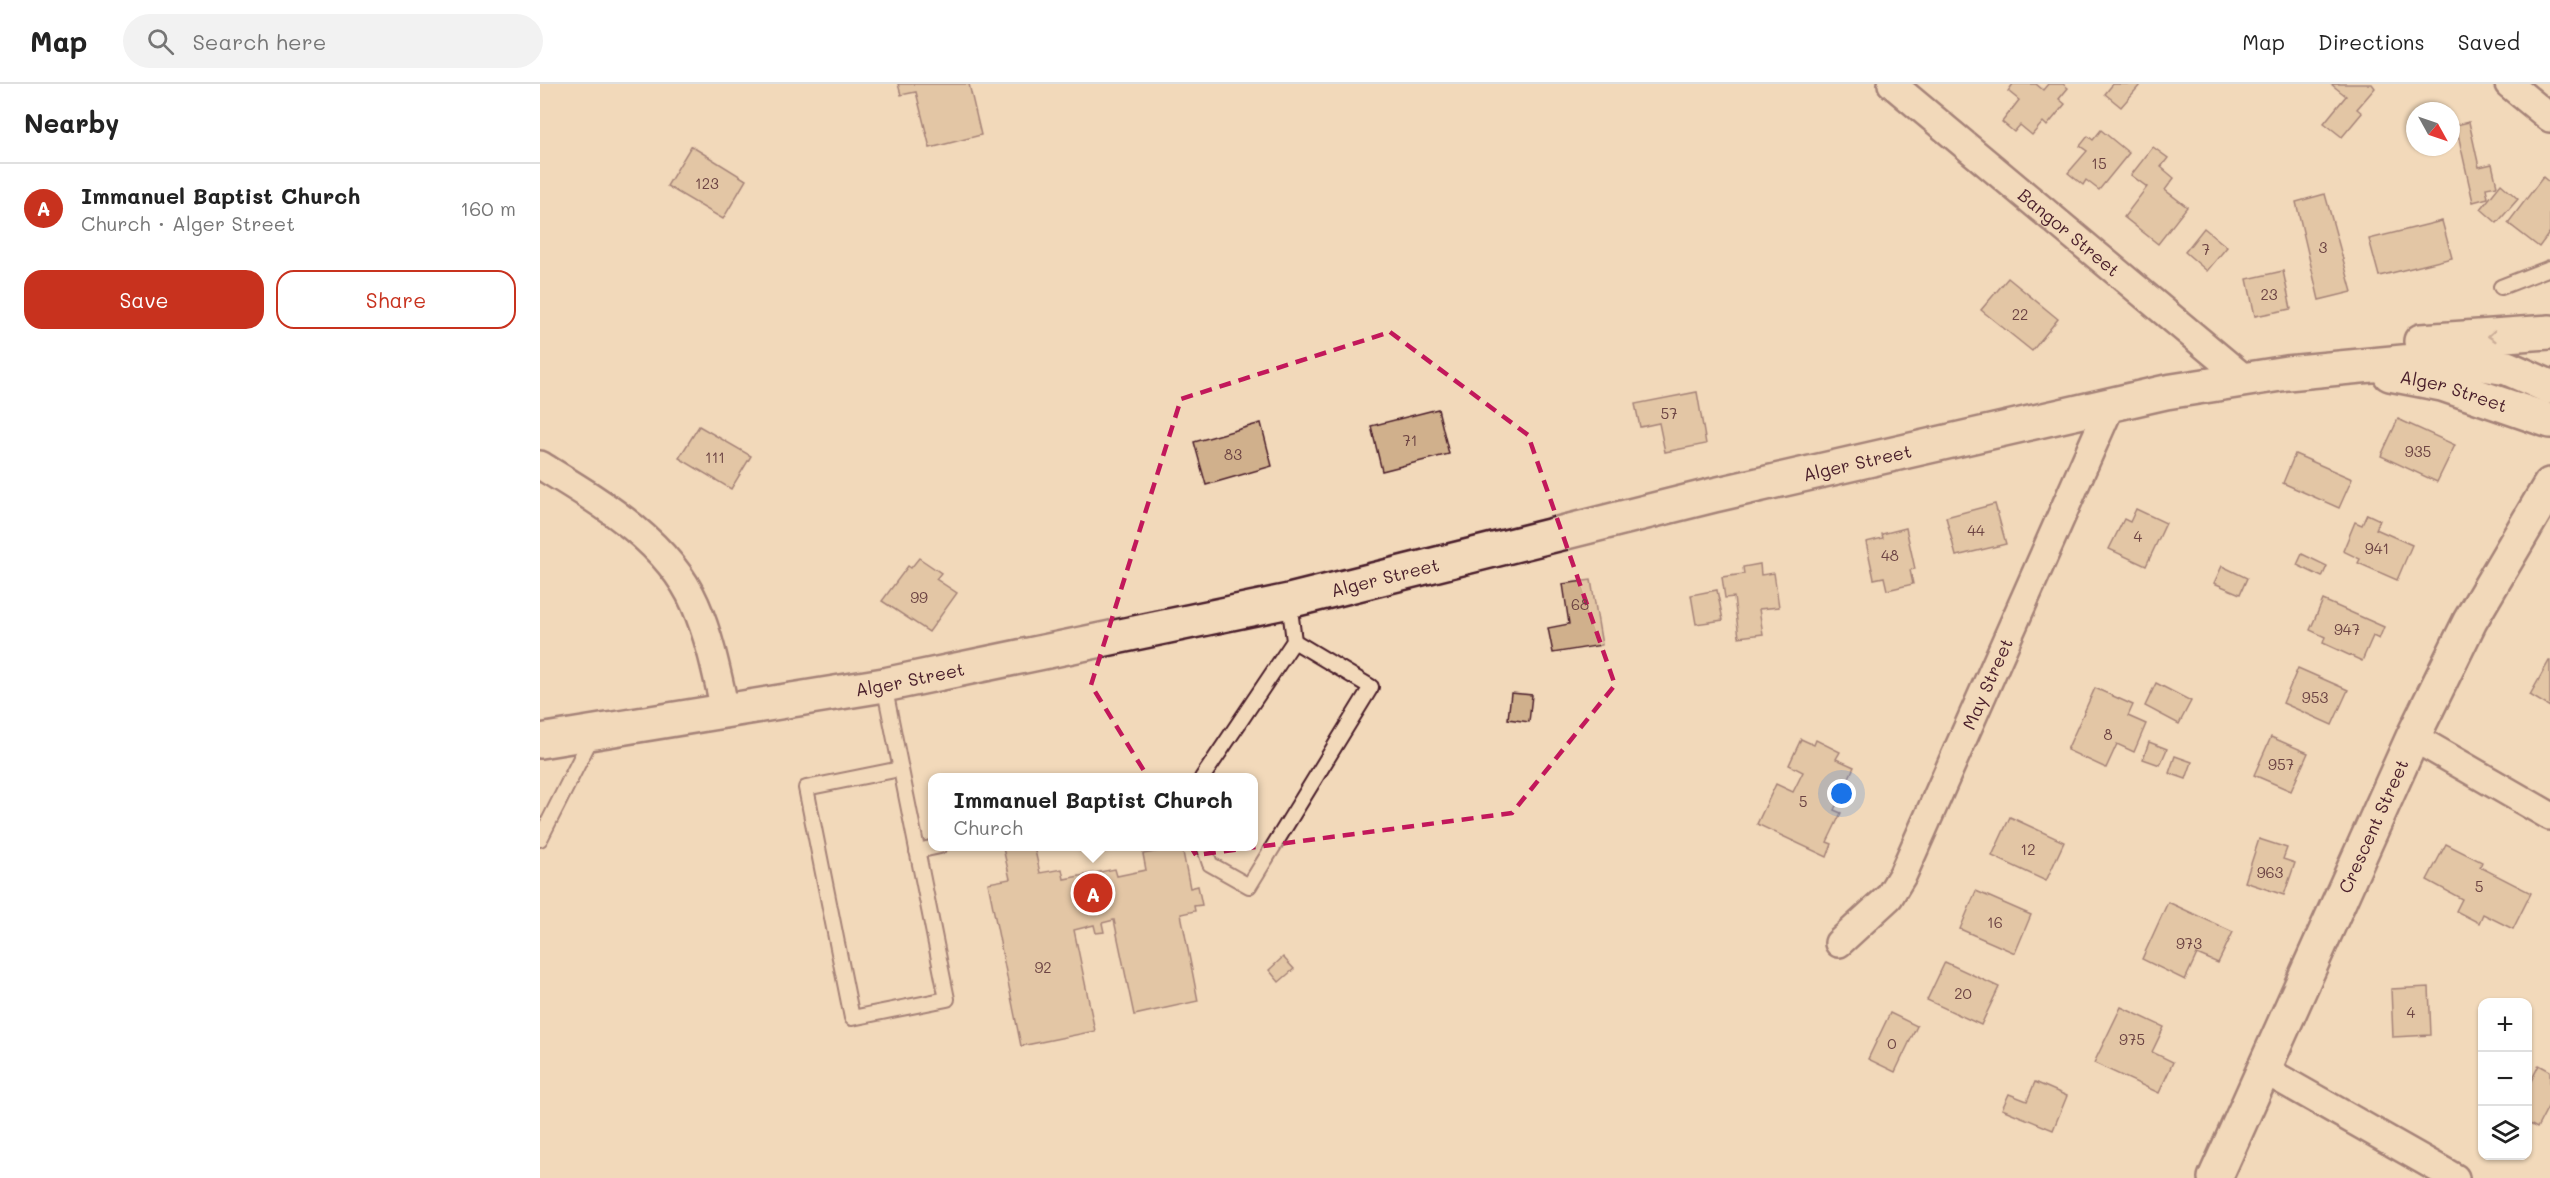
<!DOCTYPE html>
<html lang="en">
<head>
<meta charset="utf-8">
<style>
  body { margin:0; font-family:Mali,sans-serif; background:#f2f2f2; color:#222 }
  .controls { position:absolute; right:18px; bottom:18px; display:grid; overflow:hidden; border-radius:12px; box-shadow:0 2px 4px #0004 }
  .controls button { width:54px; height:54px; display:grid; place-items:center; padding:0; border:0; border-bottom:2px solid #e0e0e0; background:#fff; color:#222; font:30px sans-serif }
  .compass { position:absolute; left:1866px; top:18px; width:54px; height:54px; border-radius:50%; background:#fff; box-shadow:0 2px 4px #0004; rotate:130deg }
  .you { position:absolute; left:1302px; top:710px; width:21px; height:21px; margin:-15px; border:4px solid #fff; border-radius:50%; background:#1a73e8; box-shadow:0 0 0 9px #1a73e833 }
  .badge { display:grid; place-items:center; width:39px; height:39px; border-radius:50%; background:#c8321e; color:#fff; font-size:20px; font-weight:700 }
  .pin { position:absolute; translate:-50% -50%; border:3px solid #fff; box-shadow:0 2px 6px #0006 }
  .popup { position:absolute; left:388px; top:689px; width:330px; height:78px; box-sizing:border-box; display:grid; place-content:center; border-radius:12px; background:#fff; filter:drop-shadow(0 2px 4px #0005); font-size:20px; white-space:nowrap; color:#767676 }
  .popup b { font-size:22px; color:#222 }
  .popup::after { content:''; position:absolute; left:50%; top:100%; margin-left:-12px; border:12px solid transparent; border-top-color:#fff }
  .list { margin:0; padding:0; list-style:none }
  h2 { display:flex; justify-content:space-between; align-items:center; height:78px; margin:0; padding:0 24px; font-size:26px }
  h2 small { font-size:20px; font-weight:400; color:#767676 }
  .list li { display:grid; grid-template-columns:39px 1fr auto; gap:18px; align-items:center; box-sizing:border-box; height:90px; padding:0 24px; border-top:2px solid #e0e0e0 }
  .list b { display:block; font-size:22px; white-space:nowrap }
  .list p { margin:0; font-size:20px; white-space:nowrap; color:#767676 }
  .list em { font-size:20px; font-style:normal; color:#767676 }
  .actions { display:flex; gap:12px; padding:18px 24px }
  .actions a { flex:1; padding:14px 0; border:2px solid #c8321e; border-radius:18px; text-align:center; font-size:21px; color:#c8321e }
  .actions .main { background:#c8321e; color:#fff }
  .icon { flex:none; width:33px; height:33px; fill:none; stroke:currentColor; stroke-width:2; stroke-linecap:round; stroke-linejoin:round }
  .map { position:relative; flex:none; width:2010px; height:1094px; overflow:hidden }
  header { display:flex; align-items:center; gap:36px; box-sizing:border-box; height:84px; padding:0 30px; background:#fff; border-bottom:2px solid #e0e0e0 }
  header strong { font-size:28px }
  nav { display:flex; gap:33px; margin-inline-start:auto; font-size:21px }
  .search { width:420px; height:54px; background:#f2f2f2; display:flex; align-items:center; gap:15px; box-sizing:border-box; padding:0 21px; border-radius:33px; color:#767676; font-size:22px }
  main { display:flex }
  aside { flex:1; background:#fff }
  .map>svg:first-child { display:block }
  .building { fill:#d0b08c; stroke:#4a1f2b; stroke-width:1.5 }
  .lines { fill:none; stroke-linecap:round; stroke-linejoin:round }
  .lane-casing { stroke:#4a1f2b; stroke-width:18 }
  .street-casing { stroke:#4a1f2b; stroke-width:32 }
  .secondary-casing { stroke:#4a1f2b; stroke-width:38 }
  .lane { stroke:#f2d9ba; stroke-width:14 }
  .street { stroke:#f2d9ba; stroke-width:27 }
  .secondary { stroke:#f2d9ba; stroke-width:33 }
  .oneway { stroke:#9e7c72 }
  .marked { fill:none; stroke:#c2185b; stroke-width:4.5; stroke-dasharray:12 8; stroke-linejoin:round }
  .labels { text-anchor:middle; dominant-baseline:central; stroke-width:4.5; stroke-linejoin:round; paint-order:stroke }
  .number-label { font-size:15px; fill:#6c4343 }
  .street-label { font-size:18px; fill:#4a1f2b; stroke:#f2d9ba }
</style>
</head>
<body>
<header>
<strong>Map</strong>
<div class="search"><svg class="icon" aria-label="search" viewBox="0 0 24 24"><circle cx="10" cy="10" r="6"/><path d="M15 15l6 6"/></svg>Search here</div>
<nav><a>Map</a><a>Directions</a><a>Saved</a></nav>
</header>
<main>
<aside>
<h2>Nearby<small></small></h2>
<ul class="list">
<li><span class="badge">A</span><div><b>Immanuel Baptist Church</b><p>Church · Alger Street</p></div><em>160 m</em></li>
</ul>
<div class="actions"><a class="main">Save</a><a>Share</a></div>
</aside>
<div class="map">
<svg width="2010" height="1094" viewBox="0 0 2010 1094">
  <rect width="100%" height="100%" fill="#f2d9ba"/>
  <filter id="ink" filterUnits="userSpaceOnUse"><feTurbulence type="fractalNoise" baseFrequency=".0167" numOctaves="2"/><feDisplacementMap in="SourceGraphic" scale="12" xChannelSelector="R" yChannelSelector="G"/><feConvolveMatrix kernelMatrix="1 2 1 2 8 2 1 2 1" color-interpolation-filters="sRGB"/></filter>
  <g filter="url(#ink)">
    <g class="building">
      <polygon points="358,0 429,0 441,51 390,64 376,8 361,11"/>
      <polygon points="1473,0 1496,0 1503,6 1508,0 1523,0 1528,4 1519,15 1525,20 1507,42 1503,38 1492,51 1480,41 1474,48 1462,38 1479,16 1468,7"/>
      <polygon points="1573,0 1598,0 1600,1 1581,23 1565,10"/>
      <polygon points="1791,0 1832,0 1835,4 1817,25 1822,29 1802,53 1784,39 1806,12"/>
      <polygon points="1929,38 1939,83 1952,80 1957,102 1946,104 1948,114 1933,118 1916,41"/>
      <polygon points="1561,46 1589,69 1559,106 1546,96 1543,101 1528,89 1547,67 1540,62 1548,52 1553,56"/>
      <polygon points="151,62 206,96 183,135 127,102"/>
      <polygon points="1613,63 1628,74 1621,83 1634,94 1625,106 1647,123 1618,160 1584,133 1607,103 1591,91"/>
      <polygon points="2003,93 2010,99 2010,148 1999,163 1968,139"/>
      <polygon points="1961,100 1978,115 1957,139 1941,125"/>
      <polygon points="1785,110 1812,208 1779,216 1756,118"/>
      <polygon points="1902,137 1912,174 1839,192 1829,155"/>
      <polygon points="1664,144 1687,163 1667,187 1645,168"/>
      <polygon points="1743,187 1751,225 1715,232 1707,195"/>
      <polygon points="1468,194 1518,235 1492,267 1441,226"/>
      <polygon points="1157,308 1166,360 1125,368 1119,339 1100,343 1095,320"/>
      <polygon points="898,325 909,370 842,387 831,342"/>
      <polygon points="1858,335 1915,361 1897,398 1841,372"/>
      <polygon points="721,339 732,382 666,401 654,358"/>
      <polygon points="159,342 211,372 191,405 139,374"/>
      <polygon points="1755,370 1812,395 1799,424 1743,399"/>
      <polygon points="1455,420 1466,460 1416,472 1406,433"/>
      <polygon points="1596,425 1626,439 1606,482 1569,465 1584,435 1590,438"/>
      <polygon points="1827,430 1840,436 1836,445 1872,461 1857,496 1818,479 1820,475 1803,467 1815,438 1822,441"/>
      <polygon points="1366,444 1375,485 1370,486 1373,500 1347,506 1344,493 1334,495 1326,458 1343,454 1342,450"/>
      <polygon points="1762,470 1787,482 1782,493 1757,481"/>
      <polygon points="379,474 401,489 396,495 417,509 389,548 342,517 368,482 371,484"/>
      <polygon points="1220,480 1221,491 1234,489 1239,523 1219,525 1223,550 1199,553 1194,513 1185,514 1182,493 1204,490 1203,483"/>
      <polygon points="1682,482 1707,494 1700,510 1674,499"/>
      <polygon points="1051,496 1062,561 1013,569 1008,544 1029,540 1023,500"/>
      <polygon points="1177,506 1183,536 1156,540 1151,511"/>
      <polygon points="1783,516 1844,543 1839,555 1833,552 1822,577 1783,559 1785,553 1770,546"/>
      <polygon points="2009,577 2010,577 2010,623 1990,611"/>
      <polygon points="1758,584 1808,606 1792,641 1743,619"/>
      <polygon points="1616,599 1651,617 1639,640 1605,622"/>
      <polygon points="1555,604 1593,621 1588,632 1606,640 1594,668 1577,660 1566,684 1527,666"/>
      <polygon points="971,609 992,611 989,638 968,635"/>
      <polygon points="1731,653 1768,669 1751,707 1714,691"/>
      <polygon points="1261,655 1274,661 1276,656 1300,668 1296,675 1314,683 1294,726 1301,729 1287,758 1292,760 1287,773 1217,740 1236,700 1253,708 1263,688 1249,681"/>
      <polygon points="1609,658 1627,665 1620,681 1603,675"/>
      <polygon points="1635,672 1652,678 1646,695 1629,689"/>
      <polygon points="1470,733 1524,758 1506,797 1452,772"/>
      <polygon points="1719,755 1747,764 1743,775 1755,779 1744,811 1705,798"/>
      <polygon points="1906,760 1942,778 1940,783 1991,809 1973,845 1943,830 1939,839 1916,827 1922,815 1887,796"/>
      <polygon points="474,762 494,762 500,789 522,785 524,795 575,785 577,792 606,786 603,770 642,763 650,804 658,802 662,821 654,822 655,827 641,830 658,917 594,931 574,836 562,839 564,848 556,849 554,841 534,846 555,947 481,962 448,799 470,795 463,764"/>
      <polygon points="1436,807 1491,831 1475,869 1420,845"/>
      <polygon points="1628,818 1693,848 1678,879 1657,870 1645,896 1602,875"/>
      <polygon points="743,873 754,885 739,898 729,886"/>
      <polygon points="1405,878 1459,903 1441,941 1387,916"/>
      <polygon points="1889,903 1891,951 1853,953 1851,905"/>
      <polygon points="1581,923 1624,943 1612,968 1633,978 1619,1009 1554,979"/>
      <polygon points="1350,929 1377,942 1355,988 1328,975"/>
      <polygon points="1999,981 2010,987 2010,1019 1997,1044 1988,1039 1988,1003"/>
      <polygon points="1495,998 1527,1012 1513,1046 1462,1025 1469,1010 1487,1017"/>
    </g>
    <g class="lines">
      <g class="lane-casing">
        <g id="lane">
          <polyline points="1961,203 2010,184"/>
          <path d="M344 601C365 705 385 810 407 915L312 934 266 704 360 685"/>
          <polyline points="662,694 754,557 749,517"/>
          <polyline points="0,755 53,650"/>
          <polyline points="664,762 670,780 709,802 831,603 754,557"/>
          <polyline points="377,767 400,762"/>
        </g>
      </g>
      <g class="street-casing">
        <g id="street">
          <path id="s1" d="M1352 0 1706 296"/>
          <polyline points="1969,0 2010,34"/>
          <path d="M0 381C57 416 127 456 155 520 170 554 177 590 185 626"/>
          <polyline points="1873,653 2010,732"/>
          <path id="s2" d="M1299 859 1349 813 1363 790 1570 322"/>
          <polyline points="1723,985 1915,1094"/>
        </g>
      </g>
      <g class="secondary-casing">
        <g id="secondary">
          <polyline points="1881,257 2010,248"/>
          <path id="s3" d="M1850 290 1902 300 2010 337"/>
          <path id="s4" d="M0 657 344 601 749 517 1174 411 1626 308 1747 289 1905 274 1967 284 2010 303"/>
          <path id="s5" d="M1675 1094 1873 653 1930 537 2010 401"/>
        </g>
      </g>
      <use href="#lane" class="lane"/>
      <use href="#street" class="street"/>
      <use href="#secondary" class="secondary"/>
    </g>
    <defs><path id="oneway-chevron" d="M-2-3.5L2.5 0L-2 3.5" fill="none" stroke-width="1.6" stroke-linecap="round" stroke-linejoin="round" transform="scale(1.5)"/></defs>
    <use class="oneway" href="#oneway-chevron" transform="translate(1952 252) rotate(176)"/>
  </g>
  <path d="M0 0H2010V1094H0ZM850 248 988 351 1075 601 972 729 656 771 551 601 641 315Z" fill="#f2d9ba" fill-opacity=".55" fill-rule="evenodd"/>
  <path class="marked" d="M850 248 988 351 1075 601 972 729 656 771 551 601 641 315Z"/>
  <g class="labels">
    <g class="number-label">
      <text x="1559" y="79">15</text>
      <text x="167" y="99">123</text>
      <text x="1783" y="163">3</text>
      <text x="1666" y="165">7</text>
      <text x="1729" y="210">23</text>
      <text x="1480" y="230">22</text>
      <text x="1129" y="329">57</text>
      <text x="870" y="356">71</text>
      <text x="1878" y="367">935</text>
      <text x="693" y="370">83</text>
      <text x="175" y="373">111</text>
      <text x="1436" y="446">44</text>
      <text x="1598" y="452">4</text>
      <text x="1837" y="464">941</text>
      <text x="1350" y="471">48</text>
      <text x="379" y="513">99</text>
      <text x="1040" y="520">68</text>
      <text x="1807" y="545">947</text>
      <text x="1775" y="613">953</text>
      <text x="1568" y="650">8</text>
      <text x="1741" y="680">957</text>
      <text x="1263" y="717">5</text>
      <text x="1488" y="765">12</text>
      <text x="1730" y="788">963</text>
      <text x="1939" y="802">5</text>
      <text x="1455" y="838">16</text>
      <text x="1649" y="859">973</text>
      <text x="503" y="883">92</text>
      <text x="1423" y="909">20</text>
      <text x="1871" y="928">4</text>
      <text x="1592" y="955">975</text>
      <text x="1352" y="959">0</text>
    </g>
    <g class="street-label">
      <text stroke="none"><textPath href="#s1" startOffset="231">Bangor Street</textPath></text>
      <text stroke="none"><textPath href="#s3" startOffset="66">Alger Street</textPath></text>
      <text stroke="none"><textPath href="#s4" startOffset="1347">Alger Street</textPath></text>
      <text stroke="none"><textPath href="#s4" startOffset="861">Alger Street</textPath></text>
      <text stroke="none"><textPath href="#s4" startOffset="375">Alger Street</textPath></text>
      <text stroke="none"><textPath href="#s2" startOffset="303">May Street</textPath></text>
      <text stroke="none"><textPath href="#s5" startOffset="386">Crescent Street</textPath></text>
    </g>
  </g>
</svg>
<div class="controls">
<button>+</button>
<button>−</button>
<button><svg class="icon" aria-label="layers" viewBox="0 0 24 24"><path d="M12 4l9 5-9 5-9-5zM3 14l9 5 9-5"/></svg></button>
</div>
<svg class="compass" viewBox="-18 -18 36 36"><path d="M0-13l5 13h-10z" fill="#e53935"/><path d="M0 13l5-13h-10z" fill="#767676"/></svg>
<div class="you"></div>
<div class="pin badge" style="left:553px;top:809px">A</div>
<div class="popup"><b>Immanuel Baptist Church</b>Church</div>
</div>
</main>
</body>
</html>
